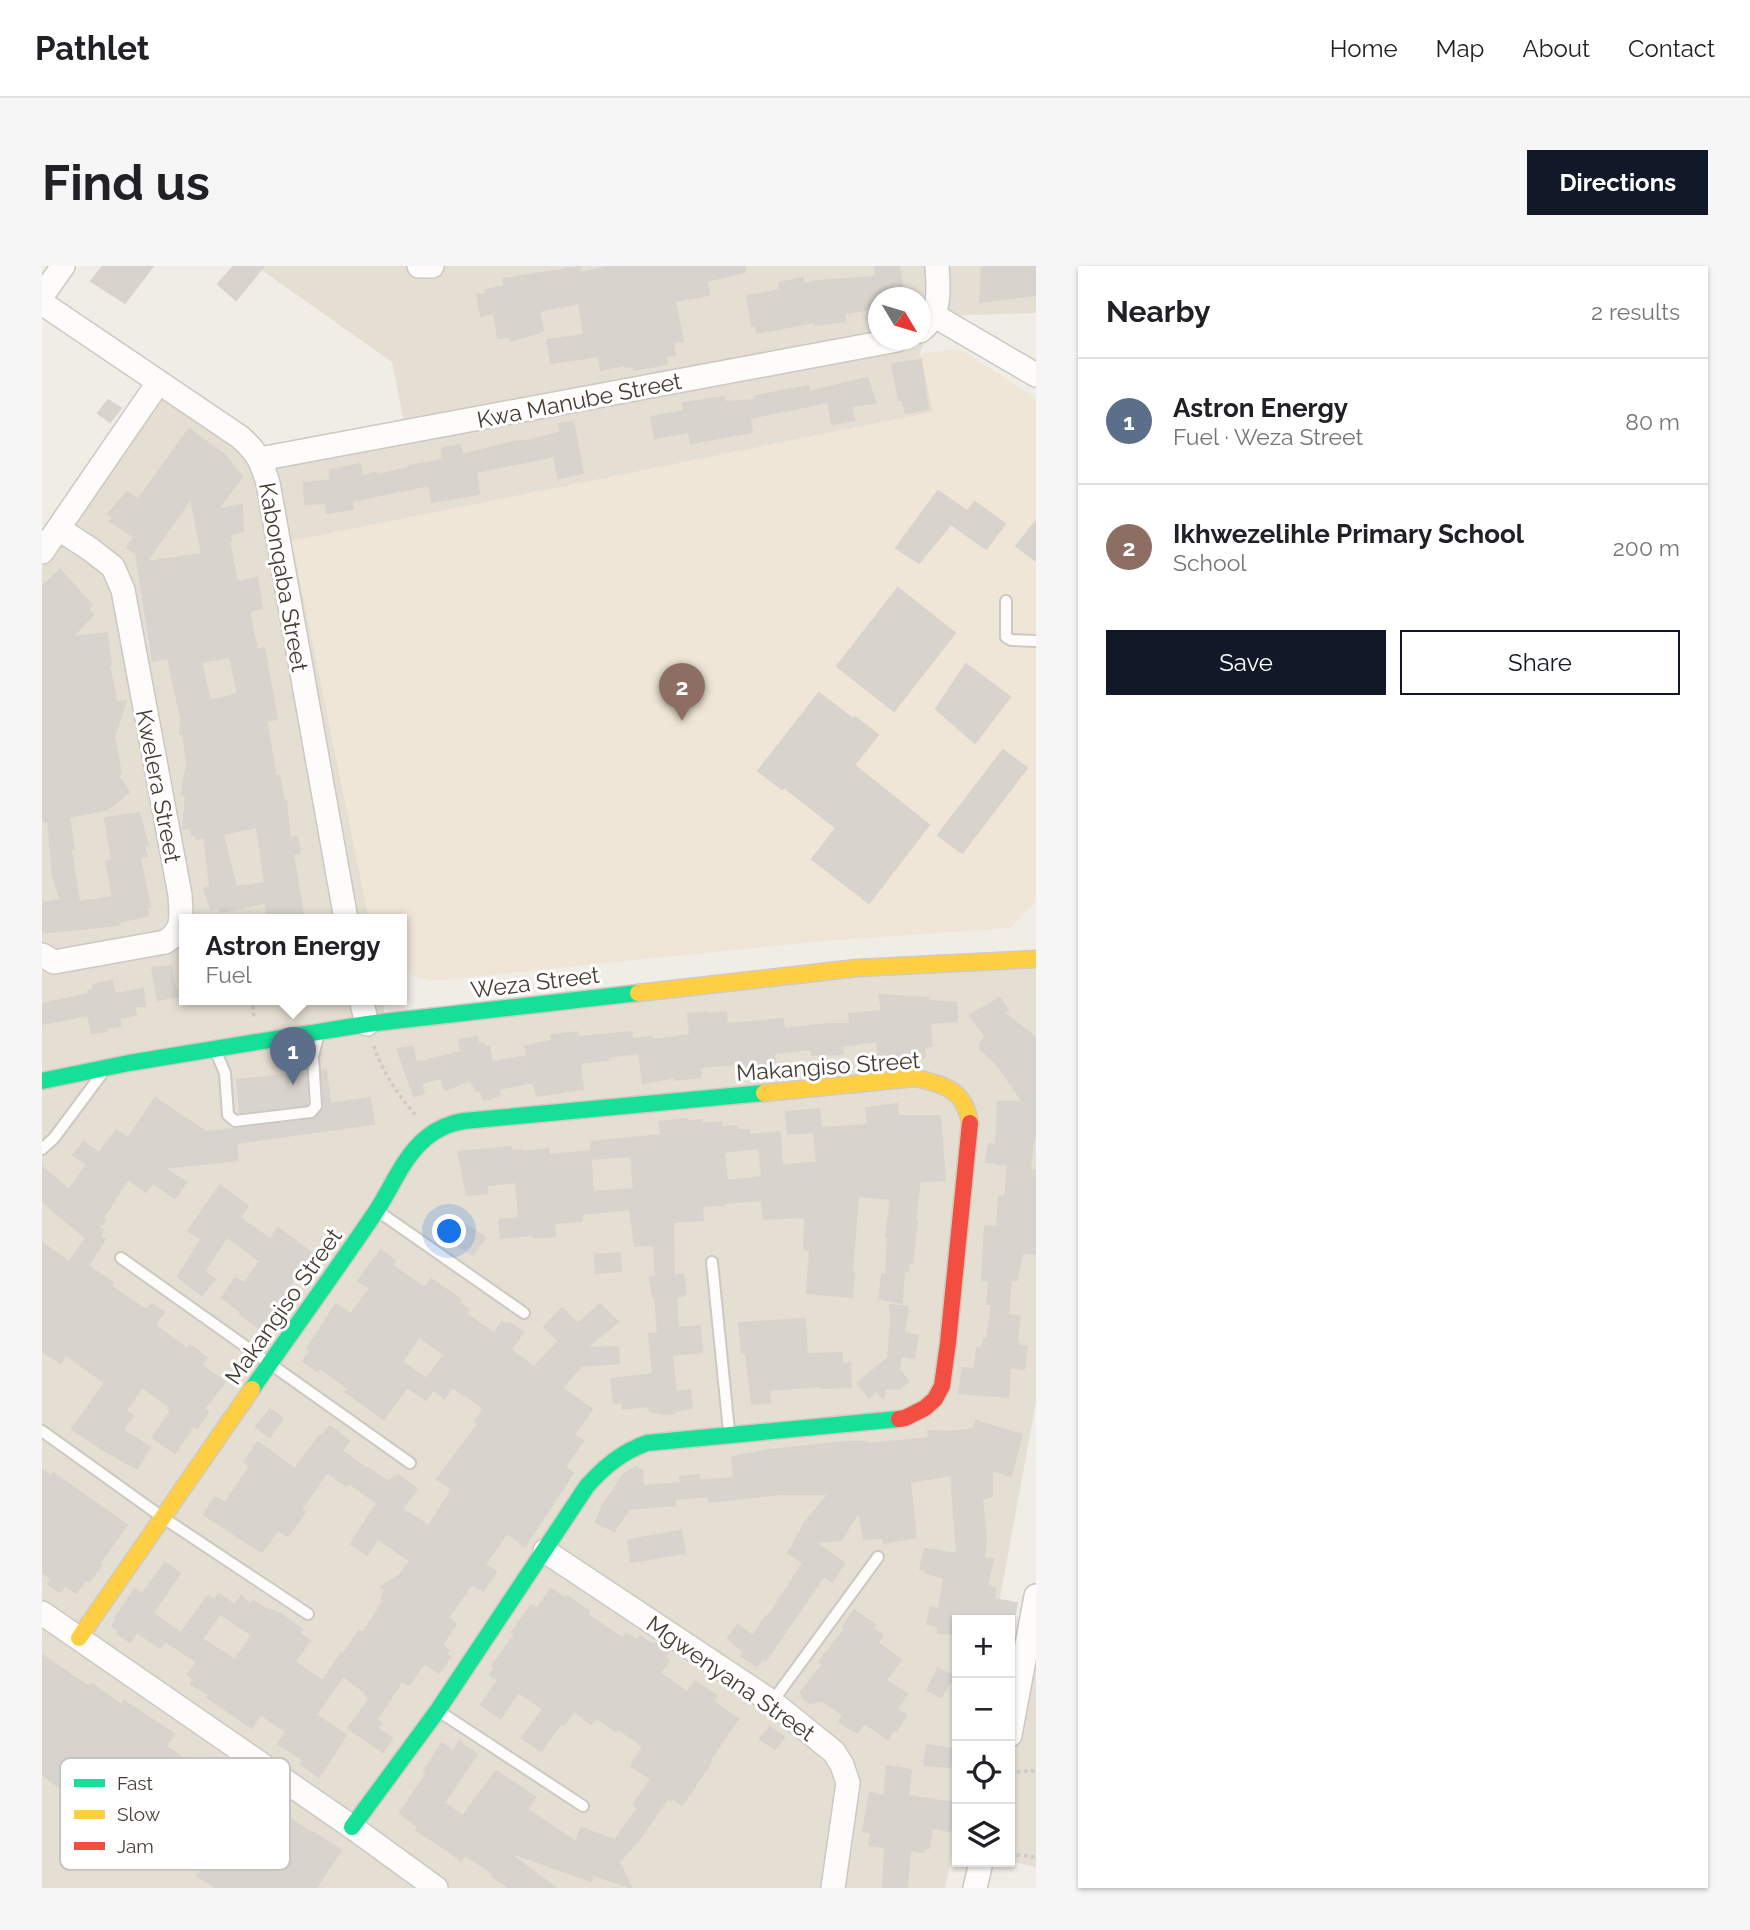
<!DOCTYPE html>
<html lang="en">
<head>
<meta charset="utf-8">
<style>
  body { margin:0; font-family:Raleway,sans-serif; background:#f6f6f6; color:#202124 }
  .controls { position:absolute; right:21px; bottom:21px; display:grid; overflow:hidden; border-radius:0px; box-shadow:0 2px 5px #0004 }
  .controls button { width:63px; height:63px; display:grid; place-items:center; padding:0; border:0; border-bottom:2px solid #e0e0e0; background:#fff; color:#202124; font:35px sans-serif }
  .compass { position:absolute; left:826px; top:21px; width:63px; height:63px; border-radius:50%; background:#fff; box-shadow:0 2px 5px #0004; rotate:128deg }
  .you { position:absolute; left:408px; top:966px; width:24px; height:24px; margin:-18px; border:5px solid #fff; border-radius:50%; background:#1a73e8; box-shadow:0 0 0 10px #1a73e833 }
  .badge { display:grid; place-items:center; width:46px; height:46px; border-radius:50%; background:#111827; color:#fff; font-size:23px; font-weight:700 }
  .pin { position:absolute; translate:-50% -58px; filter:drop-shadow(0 2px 4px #0008) }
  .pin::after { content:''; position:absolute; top:37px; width:24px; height:21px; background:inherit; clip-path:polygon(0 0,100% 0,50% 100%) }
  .popup { position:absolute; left:137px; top:648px; width:228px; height:91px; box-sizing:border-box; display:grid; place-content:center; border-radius:0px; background:#fff; filter:drop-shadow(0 2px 5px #0005); font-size:23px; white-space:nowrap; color:#757577 }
  .popup b { font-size:26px; color:#202124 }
  .popup::after { content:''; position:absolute; left:50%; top:100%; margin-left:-14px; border:14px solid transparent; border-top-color:#fff }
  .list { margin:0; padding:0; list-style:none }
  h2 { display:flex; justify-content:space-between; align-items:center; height:91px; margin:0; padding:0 28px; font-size:30px }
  h2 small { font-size:23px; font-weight:400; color:#757577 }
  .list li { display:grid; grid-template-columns:46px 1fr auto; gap:21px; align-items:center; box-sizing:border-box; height:126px; padding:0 28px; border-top:2px solid #e0e0e0 }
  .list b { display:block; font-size:26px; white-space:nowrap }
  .list p { margin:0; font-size:23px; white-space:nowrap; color:#757577 }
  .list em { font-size:23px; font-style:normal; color:#757577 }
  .actions { display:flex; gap:14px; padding:21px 28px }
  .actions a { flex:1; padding:16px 0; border:2px solid #111827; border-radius:0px; text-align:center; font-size:24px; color:#111827 }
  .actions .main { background:#111827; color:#fff }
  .icon { flex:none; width:38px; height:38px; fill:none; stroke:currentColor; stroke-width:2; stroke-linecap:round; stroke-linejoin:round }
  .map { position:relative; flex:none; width:994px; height:1622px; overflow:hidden; border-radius:0px }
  header { display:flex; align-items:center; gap:42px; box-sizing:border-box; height:98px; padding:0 35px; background:#fff; border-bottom:2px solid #e0e0e0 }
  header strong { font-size:33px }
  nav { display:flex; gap:38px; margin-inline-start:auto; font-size:24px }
  .intro { display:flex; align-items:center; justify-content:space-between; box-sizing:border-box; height:168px; padding:0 42px }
  h1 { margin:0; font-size:49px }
  .button { padding:18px 32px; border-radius:0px; background:#111827; color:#fff; font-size:24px; font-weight:700 }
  main { display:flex; gap:42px; padding:0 42px }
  aside { flex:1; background:#fff; border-radius:0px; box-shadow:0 2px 5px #0004 }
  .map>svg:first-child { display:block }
  .residential { fill:#e5ded3; fill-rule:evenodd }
  .education { fill:#efe6d7 }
  .building { fill:#d8d3cd; stroke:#d8d3cc; stroke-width:2; fill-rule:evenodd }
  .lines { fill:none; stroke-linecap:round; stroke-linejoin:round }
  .lane-casing { stroke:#ccc8c2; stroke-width:14 }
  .street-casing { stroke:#ccc8c2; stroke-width:26 }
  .fast-casing { stroke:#d1cabd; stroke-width:19 }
  .slow-casing { stroke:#d1cabd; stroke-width:19 }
  .jam-casing { stroke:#d1cabd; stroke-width:19 }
  .path { stroke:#cecac5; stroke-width:3.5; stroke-dasharray:3.5 3.5; stroke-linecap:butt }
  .lane { stroke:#fdfcfb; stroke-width:10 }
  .street { stroke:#fdfcfb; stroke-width:23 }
  .fast { stroke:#16e098; stroke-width:16 }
  .slow { stroke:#ffcf43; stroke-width:16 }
  .jam { stroke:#f24e42; stroke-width:16 }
  .labels { text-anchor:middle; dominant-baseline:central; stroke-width:6; stroke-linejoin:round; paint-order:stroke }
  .street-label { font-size:23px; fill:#453d32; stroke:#fff }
  .key { fill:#fff; stroke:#c7c5c2; stroke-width:2 }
  .key-label { font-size:19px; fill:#453d32 }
</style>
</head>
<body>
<header>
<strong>Pathlet</strong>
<nav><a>Home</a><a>Map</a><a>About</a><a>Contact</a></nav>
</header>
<div class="intro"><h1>Find us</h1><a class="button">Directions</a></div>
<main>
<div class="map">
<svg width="994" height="1622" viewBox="0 0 994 1622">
  <rect width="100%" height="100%" fill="#f0ece6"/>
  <g class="residential">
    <path d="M214 0H994V47L893 50 878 87 892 146 250 275 327 653H142V733H341L343 756 994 694V1136L954 1354H915V1564L903 1622H0V287L121 117 219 193 364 167 350 96ZM836 32H878V74H836Z"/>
    <polygon points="994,1377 994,1601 968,1595 968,1512"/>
  </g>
  <polygon class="education" points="918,83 994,132 994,635 968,662 782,675 388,715 360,706 360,653 327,653 250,275 891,146 878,87"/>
  <g class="building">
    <polygon points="61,0 111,0 83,37 49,15"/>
    <polygon points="192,0 222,0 194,34 176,18"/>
    <polygon points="572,0 703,0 703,6 665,15 667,29 633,35 641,75 631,76 633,89 623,90 625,98 592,104 591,100 583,101 582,99 559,104 557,90 509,97 505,74 542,69 537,37 497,45 501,65 469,75 468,71 456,72 452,47 439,50 435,29 445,28 444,24 462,20 461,13 538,1 538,7"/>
    <polygon points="833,0 857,0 861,26 858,27 859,32 836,32 836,42 803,47 803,55 773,59 773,56 715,67 714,59 710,60 705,30 739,24 737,17 761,12 762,18 775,15 834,11"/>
    <polygon points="940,0 994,0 994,29 938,36"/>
    <polygon points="879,94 886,143 864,147 860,133 857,134 850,98"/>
    <polygon points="825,112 834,137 809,140 812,154 790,158 786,136 708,152 710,166 649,177 647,166 613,172 609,151 642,145 641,137 682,131 683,136 714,134 713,130 766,120 767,126"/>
    <polygon points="66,134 79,142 68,156 56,147"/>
    <polygon points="531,156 541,207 516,212 512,190 434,206 437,228 390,236 387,219 310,235 311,243 285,247 284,237 263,238 262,217 289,214 288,204 318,198 320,210 334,207 334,209 366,202 366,200 401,194 400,182 418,179 420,189 472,176 490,174 519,166 517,158"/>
    <path d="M147 163 184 190 200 211 175 244 200 239 201 265 188 269 189 274 187 275 195 316 215 312 220 342 207 345 215 384 222 382 235 453 224 455 234 510H237L242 535H244L248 572 255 571 258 587 251 588 262 653H226L223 637 179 646 176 641 169 643 162 623 168 621 162 571 154 573 153 568 150 569 148 562 141 563 144 529 140 528 145 497 141 468H138L139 452 126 392 111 395 94 288 85 281 92 271 68 255 72 252 66 248 85 226 96 234ZM149 232 160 288 104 296ZM188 391 196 428 168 435 159 396ZM215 561 223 617 194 621 181 568Z"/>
    <polygon points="896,225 925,245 933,236 963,258 944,283 909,258 877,297 854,282"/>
    <polygon points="994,255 994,295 974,280"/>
    <polygon points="18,304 50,339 46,344 51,349 30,371 65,367 69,398 67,399 75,437 84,435 72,471 79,508 76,509 87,526 66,543 27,551 32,583 29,583 37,636 71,631 64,595 70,594 63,552 97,547 106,579 102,579 105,590 98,592 108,641 105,641 106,650 76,656 77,659 1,667 0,637 19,634 11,610 6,555 2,556 0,545 0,321"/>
    <polygon points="856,322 913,367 852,445 795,400"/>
    <polygon points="924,398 968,431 933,477 894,443"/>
    <polygon points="777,427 811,453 813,451 836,469 812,499 887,559 827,637 770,593 794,562 742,521 740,523 716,505"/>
    <polygon points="961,484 985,502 920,587 896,569"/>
    <polygon points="129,700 135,730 116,734 110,702"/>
    <polygon points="70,715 73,728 101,723 103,740 92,740 94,749 78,752 79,760 64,762 65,765 50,767 46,749 0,758 0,738 46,728 46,725 52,724 51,719"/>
    <polygon points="837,729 887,732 887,735 914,737 915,755 888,757 890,780 882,781 883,791 839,795 839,788 836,788 835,775 800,780 801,788 770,789 770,783 732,787 734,806 702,810 701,800 697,801 696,798 658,801 659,811 633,814 633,811 601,817 597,787 565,791 566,794 538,797 541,823 495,830 491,816 457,823 458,829 442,834 438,824 434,825 429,814 403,824 399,812 379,817 382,827 372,830 355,783 371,781 374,797 419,786 417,774 435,771 436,779 442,777 442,781 447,780 450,796 485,790 483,780 510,775 509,769 535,766 535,771 590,766 590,773 610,771 612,774 648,769 646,748 666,746 666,748 684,746 685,758 741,753 742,763 785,758 808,758 807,748 840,745"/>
    <polygon points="958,732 966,744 962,747 994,772 994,871 992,871 988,904 994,905 994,988 980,987 975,1014 969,1014 966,1049 978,1050 975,1076 977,1076 976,1080 985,1080 982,1103 968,1101 966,1131 917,1127 921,1102 933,1103 935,1082 940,1083 942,1073 945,1073 950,1038 945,1038 947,1015 940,1014 943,960 955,961 957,930 963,931 966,899 944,896 947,878 954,879 956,836 981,836 954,797 938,783 938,777 944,771 928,749"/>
    <polygon points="284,804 288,838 328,832 332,858 194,877 196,894 122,902 144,916 133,932 111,917 104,926 86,913 61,952 64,954 56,961 61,964 58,970 63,973 46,1000 71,1017 69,1020 101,1042 105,1044 110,1038 122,1046 113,1059 145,1083 148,1079 165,1092 159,1099 183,1116 162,1143 166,1146 155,1162 151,1160 133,1187 111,1172 129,1144 126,1142 127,1140 100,1121 84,1145 91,1150 81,1164 108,1181 95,1203 63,1185 30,1163 63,1117 24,1089 19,1097 0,1085 0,977 27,996 44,972 0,935 0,901 27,924 45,898 31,889 42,876 57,887 74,864 86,872 113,832 164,866 271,854 280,845 282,840 280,805"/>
    <polygon points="264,807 265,839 198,846 195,814"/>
    <path d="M855 838 856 850H898L903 914 878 915 873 955H875L870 997H867L866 1005H862L860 1037 837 1033 840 1008 844 1009 846 971H844L849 933 816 930 810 1005 812 1006 810 1031 765 1027 768 984 762 983 763 951 721 953 720 934 683 937V939L660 940 661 954 631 956 632 1009 641 1008 644 1028H641V1030L634 1031 636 1062 658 1060 660 1086 630 1089 634 1126 648 1124 650 1142 632 1145V1147L622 1148 608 1145 607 1140 581 1143 580 1136 572 1137 569 1113 611 1108 607 1068 616 1067 613 1030 611 1031 608 1011 614 1010 612 979 593 980 588 943 540 948V955L512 957 513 970 492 972 491 969 459 972 457 954 477 952 474 916 445 919V927L425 929 416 886 469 881V885L479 884V886L507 883V889L548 885 551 926 592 923 589 890 550 893 549 876 619 869 617 856 645 853V855L659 854V858L679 856 680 861 695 860V864H707L708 869 738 866 740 900 775 896 772 866 746 868 744 846 777 843 779 862 826 859 824 842ZM717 882 720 911 685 915 682 886Z"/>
    <polygon points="178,919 206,940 198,952 228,973 236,962 271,988 227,1048 229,1050 219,1064 198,1048 199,1046 180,1032 193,1012 202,1017 218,995 185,971 162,1006 173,1013 160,1029 136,1011 159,973 146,965"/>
    <polygon points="420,956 443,971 431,989 408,974"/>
    <path d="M339 984 353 995 350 999 383 1022 389 1013 419 1034 417 1037 427 1044 424 1048 452 1067 460 1056 466 1059 468 1057 481 1066 469 1084 492 1101 517 1075 502 1061 520 1042 536 1058 558 1038 576 1056 544 1082 576 1081 577 1097 539 1100 520 1122 550 1143 532 1169 541 1175 523 1201 531 1207 483 1280 465 1267 443 1298 454 1306 441 1325 430 1318 406 1352 414 1358 400 1379 406 1384 404 1388 408 1391 397 1407 382 1397 367 1419 360 1415 335 1453 340 1457 335 1462 350 1472 341 1486 306 1462 328 1432 323 1429 324 1427 301 1410 274 1449 304 1469 277 1511 259 1498 262 1494 236 1478 244 1466 218 1448 210 1462 165 1431 167 1429 149 1418 151 1413 146 1409 155 1396 123 1375 118 1382 95 1366 88 1376 76 1368 77 1365 70 1360 75 1353 73 1352 93 1323 100 1328 123 1297 138 1307 111 1347 139 1367 166 1330 172 1334 177 1328 193 1339 199 1330 208 1338 211 1335 228 1345 229 1344 237 1347 260 1363 257 1367 268 1374 253 1396 281 1415 299 1387 301 1388 317 1365 321 1367 342 1334 339 1332 344 1323 339 1321 358 1309 368 1295 336 1273 325 1289 309 1278 335 1237 307 1217 304 1220 285 1206 259 1244 263 1246 246 1270 236 1264 220 1286 162 1249 173 1231 183 1237 208 1200 202 1196 216 1176 253 1203 278 1169 280 1170 288 1160 307 1175 300 1185 325 1203 326 1202 347 1216 352 1210 354 1211 356 1209 375 1223 360 1243 387 1260 410 1223 395 1213 436 1158 433 1156 442 1142 410 1121 403 1132 391 1124 384 1134 365 1121 342 1153 304 1126 307 1123 278 1102 275 1105 261 1095 268 1085 265 1083 294 1038 309 1048 328 1022 316 1015ZM377 1071 402 1088 385 1113 360 1096ZM178 1348 210 1369 193 1394 160 1373Z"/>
    <polygon points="578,987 579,1005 554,1007 553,989"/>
    <polygon points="848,1039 866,1041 862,1067 876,1070 872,1092 859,1090 857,1103 866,1115 858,1123 843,1122 841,1132 834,1124 827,1132 816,1117 846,1092 849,1058"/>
    <polygon points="763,1053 765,1088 800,1087 800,1098 808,1097 809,1121 779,1122 779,1120 727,1124 728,1136 710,1138 704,1087 700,1087 697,1057"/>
    <polygon points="228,1143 241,1153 227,1171 214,1161"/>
    <polygon points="934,1155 980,1169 969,1210 950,1204 950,1230 940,1233 944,1273 942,1292 951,1293 945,1320 953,1322 952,1333 975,1337 972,1353 915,1354 915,1368 896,1367 896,1360 885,1358 889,1341 897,1343 902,1312 884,1307 884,1304 878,1303 883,1283 915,1288 909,1209 868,1216 874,1271 842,1277 841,1272 822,1273 817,1245 799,1274 773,1276 802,1297 790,1316 782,1310 724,1394 721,1392 715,1400 699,1390 702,1386 686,1372 696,1359 711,1370 724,1350 726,1351 761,1297 746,1287 761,1261 760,1260 787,1228 738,1228 667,1236 667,1230 633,1233 633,1239 587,1243 572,1265 553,1256 561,1239 582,1208 594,1201 600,1205 601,1220 639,1217 638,1211 657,1209 657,1215 692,1212 690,1191 727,1184 802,1176 824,1176 825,1178 887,1172 886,1165 909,1166 931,1163"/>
    <polygon points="0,1204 9,1210 11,1207 85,1259 57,1298 59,1299 47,1316 44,1313 34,1327 23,1320 18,1326 6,1318 10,1313 0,1306"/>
    <polygon points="639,1265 643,1287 589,1296 586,1274"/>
    <polygon points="509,1323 523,1332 525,1330 547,1345 545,1348 580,1372 584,1367 595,1374 598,1370 611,1379 613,1377 627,1386 623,1391 627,1394 618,1407 645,1426 653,1415 675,1430 671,1435 696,1453 667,1495 669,1496 640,1539 630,1532 629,1534 626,1532 596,1575 577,1596 590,1622 551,1609 549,1615 464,1585 514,1622 467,1622 450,1610 452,1608 423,1589 419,1595 408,1586 374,1564 376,1561 358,1547 385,1507 382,1505 400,1477 411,1485 417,1476 435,1488 402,1537 421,1550 454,1505 493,1531 485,1543 534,1576 539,1562 573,1574 596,1542 591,1539 609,1513 589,1500 601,1480 576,1463 574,1465 554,1452 549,1458 532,1445 522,1459 519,1457 499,1485 480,1472 501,1443 476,1426 459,1452 439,1439 456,1414 448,1409 453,1402 450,1400 473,1368 470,1366 489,1339 495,1343"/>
    <polygon points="812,1344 833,1359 830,1362 841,1369 836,1377 859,1394 844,1414 865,1428 855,1443 864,1449 854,1465 852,1463 846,1473 822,1457 815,1467 797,1456 801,1449 781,1435 767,1437 761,1432 759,1426 781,1398 777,1396 803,1363 801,1361"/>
    <polygon points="0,1389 47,1421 50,1418 80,1439 82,1435 132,1468 124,1480 172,1515 173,1513 210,1534 217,1524 248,1546 245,1550 269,1567 270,1566 299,1584 274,1622 175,1622 155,1610 158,1605 148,1599 150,1595 125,1577 109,1595 77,1573 60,1598 20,1571 42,1540 0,1508"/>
    <polygon points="896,1403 912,1410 899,1431 885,1424"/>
    <polygon points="728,1461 742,1471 733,1483 718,1473"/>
    <polygon points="885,1479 911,1483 908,1501 882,1499"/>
    <polygon points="845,1500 869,1504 866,1530 914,1537 908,1565 890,1562 887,1582 883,1582 882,1586 868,1584 865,1622 841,1622 843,1581 827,1579 829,1567 821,1565 828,1527 842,1530"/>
  </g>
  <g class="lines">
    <g class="lane-casing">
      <g id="lane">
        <polyline points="964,335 964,371 969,374 994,375"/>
        <polyline points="174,786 183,807 186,849 193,855 269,846 274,840 271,791 276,770"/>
        <polyline points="0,883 12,872 59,809"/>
        <polyline points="337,946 482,1047"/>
        <polyline points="79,992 368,1197"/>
        <polyline points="670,996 687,1165"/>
        <polyline points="0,1165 120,1251 266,1348"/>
        <polyline points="730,1436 836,1291"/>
        <polyline points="398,1446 541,1540"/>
      </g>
    </g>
    <g class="street-casing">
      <g id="street">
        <polyline points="377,0 390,0"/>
        <polyline points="0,30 21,0"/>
        <path d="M0 37 198 171C216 187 219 195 226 217L304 653"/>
        <polyline points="893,50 994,109"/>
        <path d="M878 65C899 49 897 24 895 0"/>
        <polyline points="218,193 855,74"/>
        <polyline points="0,286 116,117"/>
        <path d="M0 689 12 696 123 676C143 664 139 650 138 629L81 324 71 301 48 283 17 263"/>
        <polyline points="319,733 325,758"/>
        <polyline points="503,1285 730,1436 792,1486 800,1499 806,1517 791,1622"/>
        <polyline points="0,1347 310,1561 394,1622"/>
        <polyline points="968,1469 994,1330"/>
        <polyline points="933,1622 939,1596"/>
      </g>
    </g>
    <g class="fast-casing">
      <g id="fast">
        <polyline points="0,815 87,797 325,758 596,727"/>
        <path d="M210 1123C251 1064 293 1006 333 947 350 922 360 892 384 872 395 863 408 857 422 855L722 827"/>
        <path d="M310 1561 396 1444 545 1220C563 1200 580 1186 605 1177L857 1153"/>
      </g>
    </g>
    <g class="slow-casing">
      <g id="slow">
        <polyline points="596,727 815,702 994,693"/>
        <path d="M722 827 873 812C902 818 923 824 928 857"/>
        <polyline points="37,1372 210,1123"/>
      </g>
    </g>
    <g class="jam-casing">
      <polyline id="jam" points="857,1153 863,1152 883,1142 893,1133 900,1120 906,1077 928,857"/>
    </g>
    <g class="path">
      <polyline points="210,733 212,752"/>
      <path d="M332 780C339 805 358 831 375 851"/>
      <polyline points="968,1506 994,1505"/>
      <polyline points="968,1588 994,1591"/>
    </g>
    <use href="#lane" class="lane"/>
    <use href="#street" class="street"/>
    <use href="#fast" class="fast"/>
    <use href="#slow" class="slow"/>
    <use href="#jam" class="jam"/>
  </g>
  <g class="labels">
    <g class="street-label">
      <text transform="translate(537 134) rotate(-11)">Kwa Manube Street</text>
      <text transform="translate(242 311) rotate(80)">Kabonqaba Street</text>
      <text transform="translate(117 520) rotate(79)">Kwelera Street</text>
      <text transform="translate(493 716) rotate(-7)">Weza Street</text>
      <text transform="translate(786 800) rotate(-4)">Makangiso Street</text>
      <text transform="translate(241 1040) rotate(-55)">Makangiso Street</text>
      <text transform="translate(689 1412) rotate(35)">Mgwenyana Street</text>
    </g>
  </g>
  <rect x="18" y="1492" width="230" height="112" rx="10" class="key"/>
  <rect x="32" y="1513" width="31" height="8" fill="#16e098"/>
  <rect x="32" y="1544" width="31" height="9" fill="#ffcf43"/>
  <rect x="32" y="1576" width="31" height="8" fill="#f24e42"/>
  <g class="key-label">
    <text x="75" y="1524">Fast</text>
    <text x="75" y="1555">Slow</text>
    <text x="75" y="1587">Jam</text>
  </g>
</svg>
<div class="controls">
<button>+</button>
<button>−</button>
<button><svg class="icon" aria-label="locate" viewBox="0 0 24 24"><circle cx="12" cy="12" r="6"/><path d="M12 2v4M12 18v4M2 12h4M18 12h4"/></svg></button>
<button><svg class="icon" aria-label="layers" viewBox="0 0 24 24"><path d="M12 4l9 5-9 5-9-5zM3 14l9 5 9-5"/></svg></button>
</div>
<svg class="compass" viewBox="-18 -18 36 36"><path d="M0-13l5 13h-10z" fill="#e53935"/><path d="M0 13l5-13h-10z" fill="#757577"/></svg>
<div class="you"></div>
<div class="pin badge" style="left:251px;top:819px;background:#5c6f8a">1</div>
<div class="popup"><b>Astron Energy</b>Fuel</div>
<div class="pin badge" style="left:640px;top:455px;background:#8d6e63">2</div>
</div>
<aside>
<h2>Nearby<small>2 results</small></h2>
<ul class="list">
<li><span class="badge" style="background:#5c6f8a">1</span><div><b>Astron Energy</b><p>Fuel · Weza Street</p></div><em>80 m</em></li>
<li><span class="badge" style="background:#8d6e63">2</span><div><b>Ikhwezelihle Primary School</b><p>School</p></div><em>200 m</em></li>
</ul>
<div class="actions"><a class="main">Save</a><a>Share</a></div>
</aside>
</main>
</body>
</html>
